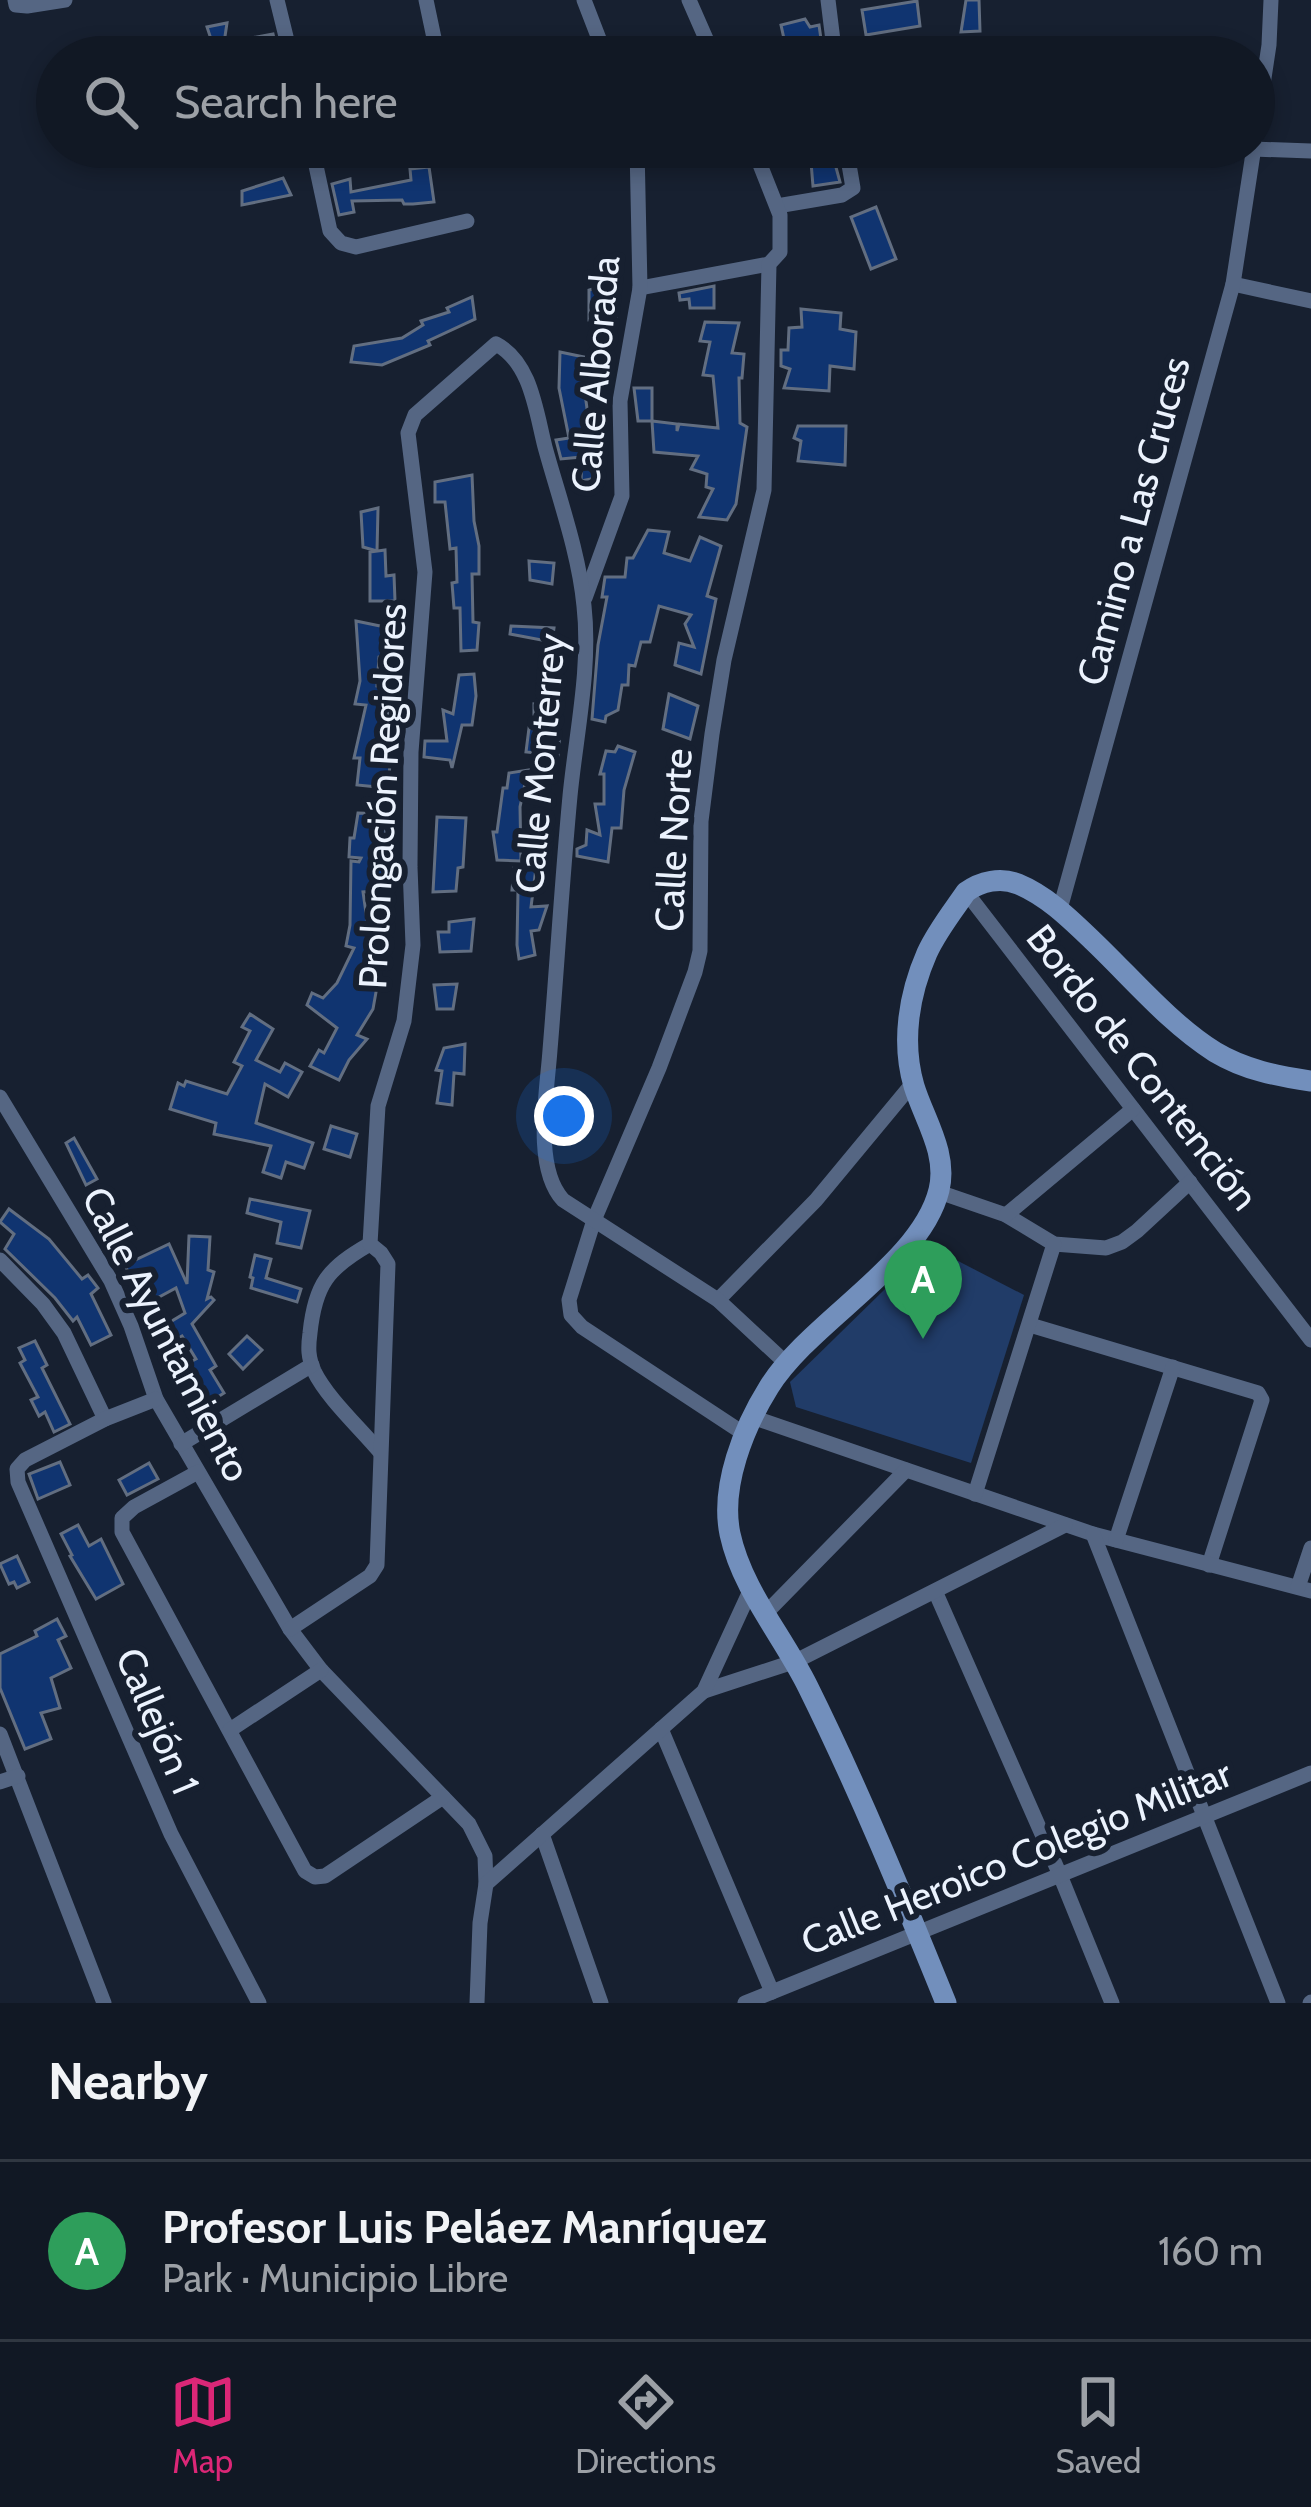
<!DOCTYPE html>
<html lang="en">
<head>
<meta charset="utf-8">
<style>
  body { margin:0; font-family:Cabin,sans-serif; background:#1a212c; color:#f1f3f6 }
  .you { position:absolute; left:564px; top:1116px; width:42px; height:42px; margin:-30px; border:9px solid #fff; border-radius:50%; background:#1a73e8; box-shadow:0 0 0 18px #1a73e833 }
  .badge { display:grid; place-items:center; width:78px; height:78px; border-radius:50%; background:#db2777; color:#fff; font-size:39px; font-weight:700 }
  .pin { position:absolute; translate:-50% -99px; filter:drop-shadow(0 3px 6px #0008) }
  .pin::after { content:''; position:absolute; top:63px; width:42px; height:36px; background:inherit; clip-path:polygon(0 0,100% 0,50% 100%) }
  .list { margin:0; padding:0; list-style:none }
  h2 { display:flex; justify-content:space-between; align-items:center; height:156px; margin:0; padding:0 48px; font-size:51px }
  h2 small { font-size:39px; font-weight:400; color:#9ca0a6 }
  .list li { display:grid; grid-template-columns:78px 1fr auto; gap:36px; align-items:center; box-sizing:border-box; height:180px; padding:0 48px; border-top:3px solid #303741 }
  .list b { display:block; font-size:45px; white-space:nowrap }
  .list p { margin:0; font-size:39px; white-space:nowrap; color:#9ca0a6 }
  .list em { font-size:39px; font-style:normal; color:#9ca0a6 }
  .icon { flex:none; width:66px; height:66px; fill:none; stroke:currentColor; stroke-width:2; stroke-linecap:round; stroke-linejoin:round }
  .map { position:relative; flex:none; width:1311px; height:2003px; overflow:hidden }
  .search { position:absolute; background:#111824; box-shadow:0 6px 18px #0003; left:36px; right:36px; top:36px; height:132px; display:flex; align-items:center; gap:30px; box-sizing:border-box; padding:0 42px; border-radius:66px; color:#9ca0a6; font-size:45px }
  .sheet { height:336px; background:#111824 }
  nav { display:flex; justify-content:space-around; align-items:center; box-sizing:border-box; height:168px; border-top:3px solid #303741; background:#111824; font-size:33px; color:#9ca0a6 }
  nav a { display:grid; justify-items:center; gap:6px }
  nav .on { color:#db2777 }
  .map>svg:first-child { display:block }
  .green { fill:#213c68 }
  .building { fill:#103470; stroke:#626e81; stroke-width:3 }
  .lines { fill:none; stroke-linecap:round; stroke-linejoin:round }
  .street { stroke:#556683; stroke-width:15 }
  .secondary { stroke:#728fbc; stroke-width:21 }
  .labels { text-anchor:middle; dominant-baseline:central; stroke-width:12; stroke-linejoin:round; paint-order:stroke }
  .street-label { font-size:39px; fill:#ebf2fd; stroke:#172030 }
</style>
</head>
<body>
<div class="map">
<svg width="1311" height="2003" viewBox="0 0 1311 2003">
  <rect width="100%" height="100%" fill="#172030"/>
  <polygon class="green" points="929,1246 1024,1295 971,1463 796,1407 790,1382"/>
  <g class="building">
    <polygon points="966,0 979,0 980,31 961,32"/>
    <polygon points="917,1 920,26 866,35 862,10"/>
    <polygon points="805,19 810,27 819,25 821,39 807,42 809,53 788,57 781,25"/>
    <polygon points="227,23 224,43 273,34 275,43 233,57 188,57 188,50 213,45 207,27"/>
    <polygon points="834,160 840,182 813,186 811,162"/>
    <polygon points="429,167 434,202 413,204 404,204 402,200 352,201 354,212 339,215 332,184 350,179 351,192 411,180 410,169"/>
    <polygon points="283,178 291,195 242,205 242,191"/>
    <polygon points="876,207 896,259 871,269 851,217"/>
    <polygon points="609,284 616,318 589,320 589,290"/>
    <polygon points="714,286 714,308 690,308 689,299 680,300 679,293"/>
    <polygon points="472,297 475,319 428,341 430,345 382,365 351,362 354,346 402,338 423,325 421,321 449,312 447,308"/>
    <polygon points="801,309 841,313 840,329 856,332 854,369 830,366 829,391 784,388 790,369 781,366 781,350 788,350 789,328 802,327"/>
    <polygon points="705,322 739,323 732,353 744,354 742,378 739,378 740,423 747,427 736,504 727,520 699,517 713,489 706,487 707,474 691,469 698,456 654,452 652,421 677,424 677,431 679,424 718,428 713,376 703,375 710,342 700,341"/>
    <polygon points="560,352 584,357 584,386 588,416 601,414 605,438 602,438 601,477 581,481 582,457 561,459 556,440 569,438 559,388"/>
    <polygon points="634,388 652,388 652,421 638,421"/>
    <polygon points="798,426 846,426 845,465 798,461 801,441 794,438"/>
    <polygon points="472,475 474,521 479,546 479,574 472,574 473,622 479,623 477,650 461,651 460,608 454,608 452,583 457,582 456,548 450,549 445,502 435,502 435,482"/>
    <polygon points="378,508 377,551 363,547 361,512"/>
    <polygon points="648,530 669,532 664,553 690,561 700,537 721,546 707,596 716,599 701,674 675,665 679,643 694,647 685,624 691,615 659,606 650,642 641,642 635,666 629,665 628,685 622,685 618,710 606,716 605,722 592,719 598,645 607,597 602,597 605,577 625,577 627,558 633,558"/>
    <polygon points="385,550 386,576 394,575 395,601 370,601 370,552"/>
    <polygon points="529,561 554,563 552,584 530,580"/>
    <polygon points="356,621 385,627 384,656 379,657 377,686 389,689 385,764 390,764 388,788 357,785 360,758 354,758 366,705 355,704 360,681"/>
    <polygon points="511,626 554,628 552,642 510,634"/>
    <polygon points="474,674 476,696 472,725 462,725 452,768 450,760 424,757 425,741 447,741 443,710 453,714 459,675"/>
    <polygon points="669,694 698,706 690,739 663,729"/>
    <polygon points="534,704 559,707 551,732 560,734 558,755 526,752 529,728 534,729"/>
    <polygon points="618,746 635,752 624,790 621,828 612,828 608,862 577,856 577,849 586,845 587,830 600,835 595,804 604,804 604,774 600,774 606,751 615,752"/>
    <polygon points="528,770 520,807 521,861 497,860 493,832 497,832 503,788 507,788 509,773"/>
    <polygon points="358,813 386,814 385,869 391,868 393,890 363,892 367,920 389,919 373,1009 357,1035 367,1039 349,1060 339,1080 310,1066 319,1050 324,1053 337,1028 307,1005 312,993 323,998 337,983 354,948 346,946 350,925 351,861 359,862 361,858 349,857 350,838 354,838"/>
    <polygon points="437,817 466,818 463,867 458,868 456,891 433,892"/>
    <polygon points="514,868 536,868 531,907 547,906 539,930 531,931 535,955 519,959 517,945 518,890 512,890"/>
    <polygon points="474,919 471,951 440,952 438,932 449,932 449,922"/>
    <polygon points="457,984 453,1009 437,1009 434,985"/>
    <polygon points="250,1014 273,1029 256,1060 280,1072 285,1063 302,1072 288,1097 265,1084 256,1123 313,1143 304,1168 286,1162 281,1178 263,1172 271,1146 214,1134 216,1123 170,1109 178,1083 184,1086 186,1081 227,1094 242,1066 234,1062 250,1031 242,1027"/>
    <polygon points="465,1044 464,1074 454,1073 452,1105 437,1103 442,1071 436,1070 444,1048"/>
    <polygon points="331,1126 357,1134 350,1157 324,1149"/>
    <polygon points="74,1138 97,1179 86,1185 66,1143"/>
    <polygon points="250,1199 310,1211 301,1248 277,1243 281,1222 247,1213"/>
    <polygon points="9,1209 49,1239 82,1279 88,1275 98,1288 91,1294 111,1335 91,1345 77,1317 73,1321 55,1298 5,1249 14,1234 0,1222"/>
    <polygon points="189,1236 210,1237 208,1270 214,1272 207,1299 211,1297 214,1300 192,1324 216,1366 210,1370 224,1393 200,1408 179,1368 196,1359 182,1336 161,1348 152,1333 185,1313 176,1288 148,1303 137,1281 133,1283 125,1265 169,1244 187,1284"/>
    <polygon points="255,1255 271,1259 266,1278 301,1289 297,1302 251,1288 253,1278 250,1277"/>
    <polygon points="247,1336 262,1350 243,1369 229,1354"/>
    <polygon points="35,1341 47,1365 42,1368 70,1424 54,1432 45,1412 39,1416 31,1400 38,1397 20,1363 25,1360 19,1348"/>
    <polygon points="60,1462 70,1485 38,1499 29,1474"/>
    <polygon points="149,1463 158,1479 127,1495 119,1480"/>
    <polygon points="78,1525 89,1546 101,1539 123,1584 96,1599 70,1556 72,1555 61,1534"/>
    <polygon points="17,1556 29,1582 17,1588 14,1582 9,1584 0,1564"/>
    <polygon points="57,1619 66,1636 58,1640 71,1668 51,1678 60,1708 41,1713 51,1739 25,1749 0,1688 0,1654 37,1636 35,1631"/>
  </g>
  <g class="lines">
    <g class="street">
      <polyline points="15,0 16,5 27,6 65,0"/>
      <polyline points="277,0 291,57"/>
      <polyline points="426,0 438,57"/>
      <polyline points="584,0 606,57"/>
      <polyline points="689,0 714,57"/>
      <polyline points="828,0 835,57"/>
      <polyline points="891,57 934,50"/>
      <polyline points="1254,144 1269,45 1271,0"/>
      <polyline points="312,147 330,231 341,243 356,247 467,221"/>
      <polyline points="1253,149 1311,151"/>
      <polyline points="777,206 842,195 853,188 846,147"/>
      <polyline points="1233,284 1311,301"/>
      <polyline points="640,288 769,264"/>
      <polyline points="585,598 622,496 620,401 640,288 637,147"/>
      <polyline points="966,892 1311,1340"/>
      <polyline points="1060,909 1233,284 1254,147"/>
      <polyline points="0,1097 111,1281 131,1326 156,1399 290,1629 321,1670 469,1824 485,1856 486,1884 480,1923 477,2003"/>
      <polyline points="939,1192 1006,1215 1054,1244 1106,1248 1122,1242 1137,1231 1190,1182"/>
      <polyline points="1006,1215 1133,1109"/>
      <path d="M370 1244C328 1268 315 1284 310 1333 308 1348 308 1357 314 1371 327 1398 360 1428 380 1452"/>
      <polyline points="0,1260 43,1304 64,1333 105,1419"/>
      <polyline points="718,1300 816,1200 913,1083"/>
      <polyline points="1030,1325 1258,1393 1262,1400 1209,1565"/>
      <polyline points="156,1399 105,1419 25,1460 17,1469 18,1482 171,1834 259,2003"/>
      <polyline points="752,1417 1093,1534 1311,1591"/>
      <polyline points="746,1435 582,1327 571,1315 569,1300 594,1220 659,1068 695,972 700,951 701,821 712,734 724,660 764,490 769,264 780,252 780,215 753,147"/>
      <polyline points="181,1444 312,1365"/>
      <polyline points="198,1472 134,1507 122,1518 122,1532 305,1871 315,1877 325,1876 443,1797"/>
      <polyline points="975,1494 1054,1244"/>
      <polyline points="1093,1534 1278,2003"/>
      <polyline points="1116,1540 1173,1367"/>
      <polyline points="1298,1587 1311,1548"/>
      <polyline points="935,1591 1060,1875 1112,2003"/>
      <polyline points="766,1613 906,1470"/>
      <path d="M290 1629 370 1576 377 1565 388 1264 381 1253 370 1244 378 1106 404 1021 413 945 410 867 411 752 425 572 408 433 415 415 496 344C531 362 536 412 545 447 559 498 579 553 584 606 591 668 576 734 570 796 562 881 557 966 550 1050 547 1093 533 1167 563 1200L718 1300 787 1364"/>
      <polyline points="704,1691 796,1661 1065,1525"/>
      <polyline points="661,1729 772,1992"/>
      <polyline points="230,1730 321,1670"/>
      <polyline points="0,1734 104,2003"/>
      <polyline points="0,1782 18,1776"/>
      <polyline points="542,1834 601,2003"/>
      <polyline points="486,1884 704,1691 751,1589"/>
      <polyline points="745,2003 1311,1773"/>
      <polyline points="1310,2003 1311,2002"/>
    </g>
    <path class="secondary" d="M946 2003C903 1897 859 1790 808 1687 783 1636 742 1590 730 1534 720 1486 744 1427 769 1387 810 1321 921 1264 939 1190 948 1153 924 1119 914 1086 901 1042 909 994 927 953 937 931 953 911 966 892 981 881 1001 877 1018 884 1047 896 1070 919 1092 940 1131 977 1169 1023 1215 1052 1245 1070 1277 1076 1311 1081"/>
  </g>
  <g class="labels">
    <g class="street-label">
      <text transform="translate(595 374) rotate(-85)">Calle Alborada</text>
      <text transform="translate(1133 521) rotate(-75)">Camino a Las Cruces</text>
      <text transform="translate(540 763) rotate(-85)">Calle Monterrey</text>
      <text transform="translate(382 796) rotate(-87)">Prolongación Regidores</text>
      <text transform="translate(673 840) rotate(-87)">Calle Norte</text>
      <text transform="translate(1143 1067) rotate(52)">Bordo de Contención</text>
      <text transform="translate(167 1334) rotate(63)">Calle Ayuntamiento</text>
      <text transform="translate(158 1721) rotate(67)">Callejón 1</text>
      <text transform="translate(1016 1857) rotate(-22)">Calle Heroico Colegio Militar</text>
    </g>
  </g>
</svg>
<div class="you"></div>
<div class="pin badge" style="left:923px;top:1339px;background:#2e9e5b">A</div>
<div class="search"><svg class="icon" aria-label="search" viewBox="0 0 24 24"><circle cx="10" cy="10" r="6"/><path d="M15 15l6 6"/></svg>Search here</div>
</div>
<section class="sheet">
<h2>Nearby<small></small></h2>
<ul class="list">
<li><span class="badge" style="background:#2e9e5b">A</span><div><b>Profesor Luis Peláez Manríquez</b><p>Park · Municipio Libre</p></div><em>160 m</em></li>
</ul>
</section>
<nav>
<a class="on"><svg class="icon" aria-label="map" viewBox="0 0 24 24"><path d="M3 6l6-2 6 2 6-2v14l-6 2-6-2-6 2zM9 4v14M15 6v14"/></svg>Map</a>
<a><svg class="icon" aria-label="directions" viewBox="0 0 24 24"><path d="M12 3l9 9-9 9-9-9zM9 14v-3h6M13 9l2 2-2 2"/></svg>Directions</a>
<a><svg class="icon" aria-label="saved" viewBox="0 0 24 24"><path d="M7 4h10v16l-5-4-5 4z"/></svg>Saved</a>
</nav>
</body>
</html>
